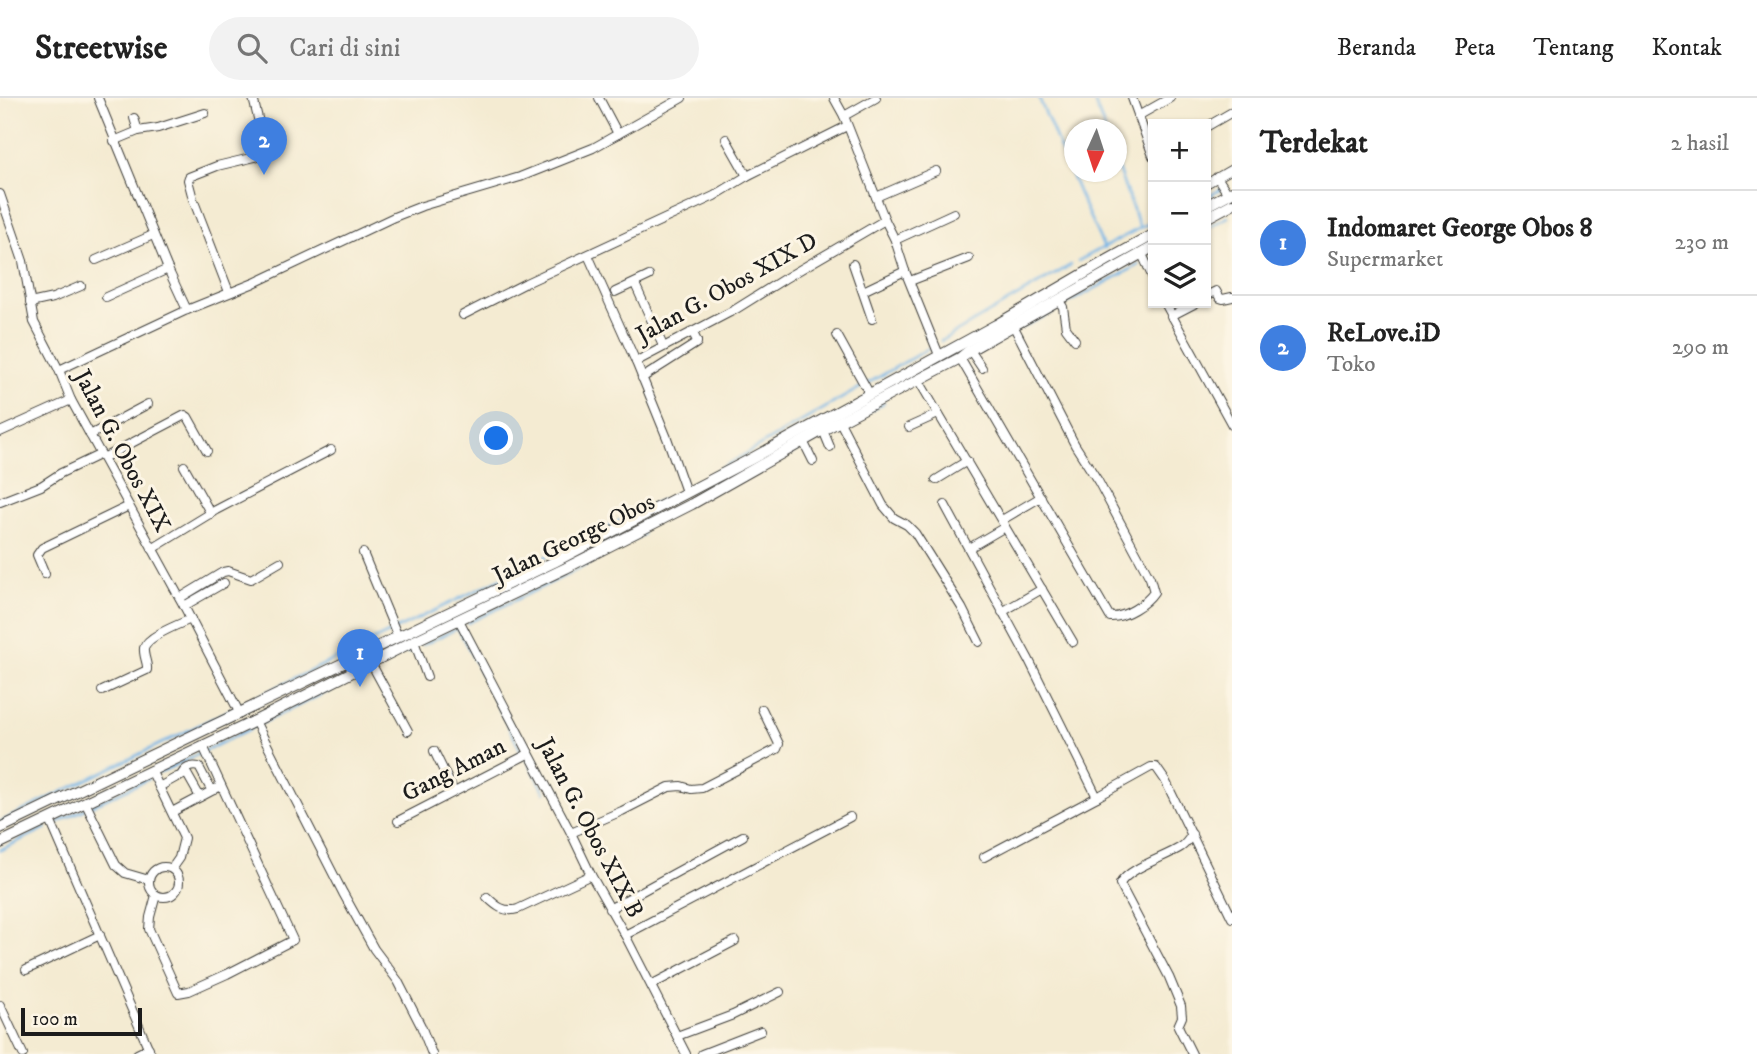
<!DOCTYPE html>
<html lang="id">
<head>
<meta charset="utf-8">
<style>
  body { margin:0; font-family:"IM FELL DW Pica",serif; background:#f2f2f2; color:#222 }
  .controls { position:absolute; right:21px; top:21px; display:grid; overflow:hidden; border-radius:0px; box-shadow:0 2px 5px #0004 }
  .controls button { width:63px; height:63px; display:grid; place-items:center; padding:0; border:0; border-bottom:2px solid #e0e0e0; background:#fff; color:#222; font:35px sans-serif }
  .compass { position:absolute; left:1064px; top:21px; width:63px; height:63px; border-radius:50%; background:#fff; box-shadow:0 2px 5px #0004; rotate:183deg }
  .scale { position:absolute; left:21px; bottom:18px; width:121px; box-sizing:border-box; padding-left:7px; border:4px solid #1c1c1c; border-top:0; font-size:19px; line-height:24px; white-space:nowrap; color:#1c1c1c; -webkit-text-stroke:5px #fcf5e5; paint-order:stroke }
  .you { position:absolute; left:497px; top:341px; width:24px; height:24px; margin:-18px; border:5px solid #fff; border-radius:50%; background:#1a73e8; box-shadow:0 0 0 10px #1a73e833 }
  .badge { display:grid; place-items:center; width:46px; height:46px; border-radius:50%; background:#111827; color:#fff; font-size:23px; font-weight:700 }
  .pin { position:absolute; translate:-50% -58px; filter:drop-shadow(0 2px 4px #0008) }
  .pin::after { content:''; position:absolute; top:37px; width:24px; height:21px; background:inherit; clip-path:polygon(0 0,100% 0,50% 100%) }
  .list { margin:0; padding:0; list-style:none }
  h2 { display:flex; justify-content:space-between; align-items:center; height:91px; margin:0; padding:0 28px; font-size:30px }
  h2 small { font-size:23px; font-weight:400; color:#767676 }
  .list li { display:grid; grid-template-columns:46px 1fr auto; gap:21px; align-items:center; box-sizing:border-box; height:105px; padding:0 28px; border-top:2px solid #e0e0e0 }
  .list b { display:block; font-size:26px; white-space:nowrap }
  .list p { margin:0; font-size:23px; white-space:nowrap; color:#767676 }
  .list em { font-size:23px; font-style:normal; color:#767676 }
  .icon { flex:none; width:38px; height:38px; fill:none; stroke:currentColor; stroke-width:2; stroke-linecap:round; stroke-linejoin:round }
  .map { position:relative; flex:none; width:1232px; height:956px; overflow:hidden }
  header { display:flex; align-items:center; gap:42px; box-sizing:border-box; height:98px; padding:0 35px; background:#fff; border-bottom:2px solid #e0e0e0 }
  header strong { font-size:33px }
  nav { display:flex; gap:38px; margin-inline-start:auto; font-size:24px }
  .search { width:490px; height:63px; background:#f2f2f2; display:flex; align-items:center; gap:18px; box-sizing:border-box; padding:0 24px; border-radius:38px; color:#767676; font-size:26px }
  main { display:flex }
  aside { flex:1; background:#fff }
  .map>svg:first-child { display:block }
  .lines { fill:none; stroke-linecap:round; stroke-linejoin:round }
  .stream { stroke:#72b4e7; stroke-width:2.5 }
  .minor-casing { stroke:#3c3b37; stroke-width:10 }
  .major-casing { stroke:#3c3b37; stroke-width:12 }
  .minor { stroke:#fff; stroke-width:8 }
  .major { stroke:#fff; stroke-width:10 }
  .labels { text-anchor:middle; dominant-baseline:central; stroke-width:6; stroke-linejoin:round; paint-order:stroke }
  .street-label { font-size:24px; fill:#1c1c1c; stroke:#fcf5e5 }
</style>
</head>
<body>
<header>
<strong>Streetwise</strong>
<div class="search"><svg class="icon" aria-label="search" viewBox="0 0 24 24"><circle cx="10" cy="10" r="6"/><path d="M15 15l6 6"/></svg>Cari di sini</div>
<nav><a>Beranda</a><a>Peta</a><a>Tentang</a><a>Kontak</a></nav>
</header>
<main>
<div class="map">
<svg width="1232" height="956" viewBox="0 0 1232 956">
  <rect width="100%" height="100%" fill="#fcf5e5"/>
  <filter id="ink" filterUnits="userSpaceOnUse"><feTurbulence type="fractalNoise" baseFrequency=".0143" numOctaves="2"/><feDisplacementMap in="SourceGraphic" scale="14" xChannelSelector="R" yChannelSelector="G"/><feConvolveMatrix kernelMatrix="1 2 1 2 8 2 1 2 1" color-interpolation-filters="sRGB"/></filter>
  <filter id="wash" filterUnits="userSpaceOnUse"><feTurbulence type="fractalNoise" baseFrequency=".00686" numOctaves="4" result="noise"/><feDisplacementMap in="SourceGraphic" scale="28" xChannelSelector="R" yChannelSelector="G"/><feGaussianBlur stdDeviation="1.57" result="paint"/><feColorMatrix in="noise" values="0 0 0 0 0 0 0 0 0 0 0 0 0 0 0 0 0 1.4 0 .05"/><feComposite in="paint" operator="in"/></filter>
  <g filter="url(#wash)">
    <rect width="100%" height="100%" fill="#f4ebd2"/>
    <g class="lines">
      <g class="stream">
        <polyline points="1039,0 1079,96 1104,150"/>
        <polyline points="1093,0 1105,32"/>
        <polyline points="1116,66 1140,130"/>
        <polyline points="1206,100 1221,91"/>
        <polyline points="1206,131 1228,119"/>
        <polyline points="1151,160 1153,159"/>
        <polyline points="1078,163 1153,123"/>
        <polyline points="1068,205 1139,167"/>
        <polyline points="1022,230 1057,212"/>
        <polyline points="941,243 1071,167"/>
        <polyline points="979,254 1011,237"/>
        <polyline points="848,325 884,305"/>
        <polyline points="831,334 836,331"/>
        <polyline points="811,345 819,341"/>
        <polyline points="781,361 800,351"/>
        <polyline points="690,388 929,250"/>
        <polyline points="619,449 643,436"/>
        <polyline points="468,525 571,475 607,456"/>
        <polyline points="423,547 458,530 523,657"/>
        <polyline points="407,555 411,553"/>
        <polyline points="380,568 395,560"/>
        <polyline points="357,579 368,574"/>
        <polyline points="526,660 545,694"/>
        <polyline points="159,675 345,585"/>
        <polyline points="91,708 148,681"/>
        <polyline points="0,724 662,402"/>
        <polyline points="58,724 85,711"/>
        <polyline points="0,752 46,730"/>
      </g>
    </g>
  </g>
  <g filter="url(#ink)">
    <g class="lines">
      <g class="minor-casing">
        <g id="minor">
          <polyline points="98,0 168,171 187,212"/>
          <polyline points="599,0 618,36"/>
          <polyline points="834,0 844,18 876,0"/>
          <polyline points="1132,0 1153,58"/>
          <polyline points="844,18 885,122 895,142 905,173 939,257"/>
          <polyline points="1138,18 1170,0"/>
          <polyline points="134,20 138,33"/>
          <polyline points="1206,29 1232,14"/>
          <polyline points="726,41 747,78"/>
          <polyline points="114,43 138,33 158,30 205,15"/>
          <polyline points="1217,79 1228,96"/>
          <polyline points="1206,86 1232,71"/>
          <polyline points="0,96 23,163 34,224 59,272 71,302 184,508 240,616"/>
          <polyline points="876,99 936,73"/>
          <polyline points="895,142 954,115"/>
          <polyline points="1142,156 1153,180"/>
          <polyline points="588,157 636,264"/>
          <polyline points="96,162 153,137"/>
          <polyline points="853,166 872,221"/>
          <polyline points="910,183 969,160"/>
          <polyline points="635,186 663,248"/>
          <polyline points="863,193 905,173"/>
          <polyline points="229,194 193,101 188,82 189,79 217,68 263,57 266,53 253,0"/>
          <polyline points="615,194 649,178"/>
          <polyline points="1206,198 1216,193 1220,200 1223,201 1232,199"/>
          <polyline points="106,199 168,171"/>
          <polyline points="1059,203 1063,209 1066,230 1075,242"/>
          <polyline points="30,205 53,200 81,188"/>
          <polyline points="1165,205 1232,327"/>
          <polyline points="463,217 526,185 714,98 747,78 847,28"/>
          <polyline points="1171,218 1196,205"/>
          <polyline points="837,237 869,295"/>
          <polyline points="970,252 982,270"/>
          <path d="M960 260 1110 519C1124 520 1146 506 1154 494L1150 480 1098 383 1075 347 1014 229"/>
          <polyline points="59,272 187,212 254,185 394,119 422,108 520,79 593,50 682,0"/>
          <polyline points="642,280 697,245 697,243 692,233"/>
          <polyline points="919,283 1073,544"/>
          <polyline points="840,324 883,407 894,420 907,427 915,435 962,510 979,544"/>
          <polyline points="909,329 938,316"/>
          <polyline points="823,332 830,349"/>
          <polyline points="0,334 71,302"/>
          <polyline points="90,337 148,306"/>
          <polyline points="803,343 813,363"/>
          <polyline points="103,360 185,317 188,319 207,353"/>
          <polyline points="184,368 211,416"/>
          <polyline points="936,382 967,363"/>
          <polyline points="686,394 667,340 636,264 637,263 736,211 784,181 885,122"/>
          <polyline points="0,404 41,388 61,375 101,356"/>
          <polyline points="945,407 1029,562 1097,699 1151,669 1156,669 1165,682 1232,820"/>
          <polyline points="1002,422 1041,399"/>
          <polyline points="969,450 1005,429"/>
          <polyline points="152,451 216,412 331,352"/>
          <polyline points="363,455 398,539"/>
          <polyline points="45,476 37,457 42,450 129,408"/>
          <polyline points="180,500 223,474 228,473 251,481 280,464"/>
          <polyline points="184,508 224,485"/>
          <polyline points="1002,514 1042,491"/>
          <polyline points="459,522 571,735 591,777 625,837 686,956"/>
          <polyline points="414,543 427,579"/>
          <polyline points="371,565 408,633"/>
          <path d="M102 593 147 572C148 565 143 558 144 550 147 538 180 526 191 521"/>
          <polyline points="255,623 343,795 374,851 398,883 421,928 432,956"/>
          <polyline points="434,653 454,694"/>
          <polyline points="151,672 184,740 179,760 172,770"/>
          <path d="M181 678C184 670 191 667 199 669L209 688 214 692"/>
          <polyline points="159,689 177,679 187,676 200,699"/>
          <polyline points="85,704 116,767 125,775 149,782"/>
          <polyline points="172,714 221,688"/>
          <polyline points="50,722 151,956"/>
          <polyline points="398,723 528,656"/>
          <polyline points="571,735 622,713 669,689 681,688 691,691 702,690 777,651 779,646 762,611"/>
          <polyline points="984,759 1097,699"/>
          <circle cx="164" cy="784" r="15"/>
          <polyline points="156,797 150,819 149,831 178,895 189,893 227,876 293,842 203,648"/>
          <path d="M487 799C496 808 504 815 518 811L591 777"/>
          <polyline points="609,811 743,738"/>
          <polyline points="625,837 850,719"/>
          <polyline points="26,872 100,837"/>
          <polyline points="651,887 735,843"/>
          <polyline points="0,907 23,956"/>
          <polyline points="677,938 733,917 780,894"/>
          <polyline points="137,956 149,950"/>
          <polyline points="702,956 761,933"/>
          <path d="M1192 956 1178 928 1182 919 1181 908 1169 879 1120 786C1128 770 1166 759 1181 749 1186 746 1189 741 1192 736"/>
        </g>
      </g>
      <g class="major-casing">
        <g id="major">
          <polyline points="1206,108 1232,94"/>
          <polyline points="1206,120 1232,106"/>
          <polyline points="0,730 554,464 751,361 996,227 1106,163 1153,137"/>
          <polyline points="0,745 255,623 414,543 566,470 692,406 823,332 960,260 970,252 1153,149"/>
        </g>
      </g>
      <use href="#minor" class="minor"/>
      <use href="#major" class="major"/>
    </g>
  </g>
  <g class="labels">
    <g class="street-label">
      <text transform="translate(727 190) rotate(-29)">Jalan G. Obos XIX D</text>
      <text transform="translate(122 353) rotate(62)">Jalan G. Obos XIX</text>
      <text transform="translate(574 441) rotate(-26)">Jalan George Obos</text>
      <text transform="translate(454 672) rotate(-27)">Gang Aman</text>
      <text transform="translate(590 730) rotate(62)">Jalan G. Obos XIX B</text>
    </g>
  </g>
</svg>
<div class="controls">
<button>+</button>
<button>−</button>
<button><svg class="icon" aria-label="layers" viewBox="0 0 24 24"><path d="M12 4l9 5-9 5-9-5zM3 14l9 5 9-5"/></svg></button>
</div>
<svg class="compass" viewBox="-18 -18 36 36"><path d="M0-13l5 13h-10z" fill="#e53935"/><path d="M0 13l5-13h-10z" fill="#767676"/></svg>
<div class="scale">100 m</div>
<div class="you"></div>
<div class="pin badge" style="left:360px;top:589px;background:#3f7fe0">1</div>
<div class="pin badge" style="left:264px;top:77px;background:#3f7fe0">2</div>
</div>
<aside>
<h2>Terdekat<small>2 hasil</small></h2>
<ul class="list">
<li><span class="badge" style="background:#3f7fe0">1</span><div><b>Indomaret George Obos 8</b><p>Supermarket</p></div><em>230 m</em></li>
<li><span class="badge" style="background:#3f7fe0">2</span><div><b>ReLove.iD</b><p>Toko</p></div><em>290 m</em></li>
</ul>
</aside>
</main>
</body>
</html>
